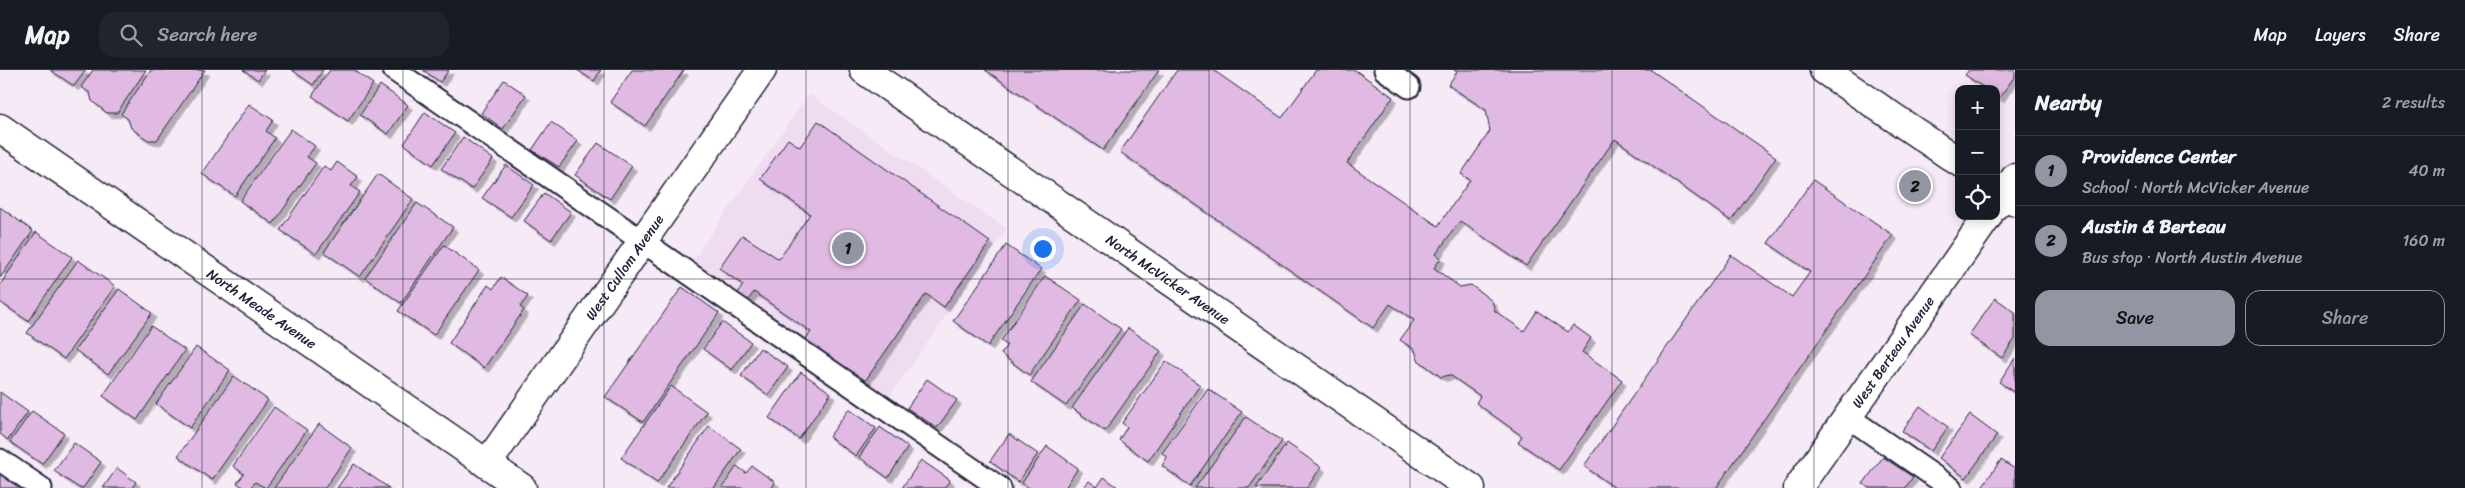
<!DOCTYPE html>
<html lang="en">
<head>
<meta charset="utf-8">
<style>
  body { margin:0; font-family:Sriracha,sans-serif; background:#20242c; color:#f1f3f6 }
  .controls { position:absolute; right:15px; top:15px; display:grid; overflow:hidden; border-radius:10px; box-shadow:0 2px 12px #0003 }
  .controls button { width:45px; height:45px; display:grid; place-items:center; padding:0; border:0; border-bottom:1px solid #363941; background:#171b24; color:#f1f3f6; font:25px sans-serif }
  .you { position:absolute; left:1042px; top:178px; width:18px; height:18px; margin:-12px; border:4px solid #fff; border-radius:50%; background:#1a73e8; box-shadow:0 0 0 8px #1a73e833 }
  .badge { display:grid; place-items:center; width:32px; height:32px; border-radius:50%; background:#9495a2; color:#111; font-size:16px; font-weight:700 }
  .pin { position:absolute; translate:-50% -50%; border:2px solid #fff; box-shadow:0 1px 5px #0006 }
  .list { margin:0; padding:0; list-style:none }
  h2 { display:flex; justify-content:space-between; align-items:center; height:65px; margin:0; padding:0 20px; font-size:21px }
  h2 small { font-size:16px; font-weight:400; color:#9ea1a6 }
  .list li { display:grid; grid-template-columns:32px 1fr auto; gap:15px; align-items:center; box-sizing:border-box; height:70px; padding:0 20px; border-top:1px solid #363941 }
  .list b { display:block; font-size:19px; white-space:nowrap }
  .list p { margin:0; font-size:16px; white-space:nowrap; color:#9ea1a6 }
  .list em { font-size:16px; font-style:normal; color:#9ea1a6 }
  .actions { display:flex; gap:10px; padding:15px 20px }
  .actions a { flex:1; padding:11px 0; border:1px solid #9495a2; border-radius:15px; text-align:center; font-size:18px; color:#9495a2 }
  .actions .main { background:#9495a2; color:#111 }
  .icon { flex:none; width:28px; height:28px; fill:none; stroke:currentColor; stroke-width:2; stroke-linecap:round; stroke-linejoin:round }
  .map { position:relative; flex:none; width:2015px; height:418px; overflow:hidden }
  header { display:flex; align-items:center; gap:30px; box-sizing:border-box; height:70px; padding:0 25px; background:#171b24; border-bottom:1px solid #363941 }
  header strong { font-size:24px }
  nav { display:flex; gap:28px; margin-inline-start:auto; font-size:18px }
  .search { width:350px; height:45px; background:#20242c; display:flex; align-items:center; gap:12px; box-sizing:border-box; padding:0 18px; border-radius:15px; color:#9ea1a6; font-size:19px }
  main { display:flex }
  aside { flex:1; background:#171b24 }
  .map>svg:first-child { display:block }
  .built { fill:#efdcf1 }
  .building { fill:#e0bae3; stroke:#22223b; filter:url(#shadow) }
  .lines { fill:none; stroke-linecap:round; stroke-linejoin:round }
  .lane-casing { stroke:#22223b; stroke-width:25 }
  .street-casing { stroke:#22223b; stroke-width:31 }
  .secondary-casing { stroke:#22223b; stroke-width:31 }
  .lane { stroke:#fff; stroke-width:21 }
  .street { stroke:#fff; stroke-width:28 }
  .secondary { stroke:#fff; stroke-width:28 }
  .grid { fill:none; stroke:#22223b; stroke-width:1; stroke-opacity:0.55 }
  .labels { text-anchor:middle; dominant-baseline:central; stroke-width:4.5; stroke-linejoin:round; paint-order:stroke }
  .street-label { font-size:14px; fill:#22223b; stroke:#fff }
</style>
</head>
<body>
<header>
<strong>Map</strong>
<div class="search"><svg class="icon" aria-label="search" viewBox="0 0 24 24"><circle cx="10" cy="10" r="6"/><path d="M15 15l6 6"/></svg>Search here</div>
<nav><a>Map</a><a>Layers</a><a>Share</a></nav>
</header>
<main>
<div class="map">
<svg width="2015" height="418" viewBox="0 0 2015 418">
  <defs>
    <filter id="shadow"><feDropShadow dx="4.5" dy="4.5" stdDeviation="0" flood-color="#0004"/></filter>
  </defs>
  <rect width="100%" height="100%" fill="#f6eaf7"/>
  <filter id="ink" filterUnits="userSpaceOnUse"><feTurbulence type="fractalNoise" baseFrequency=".02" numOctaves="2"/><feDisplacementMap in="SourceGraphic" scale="10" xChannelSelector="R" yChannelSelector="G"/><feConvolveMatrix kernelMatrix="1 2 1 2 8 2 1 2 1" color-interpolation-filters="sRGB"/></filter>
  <g filter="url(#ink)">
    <polygon class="built" points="809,24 1007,159 885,333 688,197"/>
    <g class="building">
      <polygon points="50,0 86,0 74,16"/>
      <polygon points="93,0 146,0 117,43 107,43 92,31 90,23 81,17"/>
      <polygon points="151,0 205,0 157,70 148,70 131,58 128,49 121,44"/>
      <polygon points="243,0 265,0 258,10"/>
      <polygon points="292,0 323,0 313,15"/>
      <polygon points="330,0 354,0 373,14 348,51 312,26"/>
      <polygon points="423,0 449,0 440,12"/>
      <polygon points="577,0 601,0 594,11"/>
      <polygon points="632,0 684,0 645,56 610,32"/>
      <polygon points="985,0 1159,0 1103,80"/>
      <polygon points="1177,0 1213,0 1282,48 1316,0 1355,0 1393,27 1347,93 1438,156 1470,110 1461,104 1490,61 1486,40 1448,15 1457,2 1454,0 1651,0 1776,87 1731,151 1615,69 1526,196 1460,151 1436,184 1441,188 1434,198 1460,217 1471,215 1492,231 1495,241 1524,261 1537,241 1568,262 1573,255 1591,268 1582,282 1622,310 1559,400 1518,372 1522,366 1476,333 1480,326 1450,305 1441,307 1418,290 1415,280 1400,270 1414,250 1390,234 1373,258 1120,82"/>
      <polygon points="1969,0 2015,0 2015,6 1999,28 1996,26 1996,19 1986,19 1965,5"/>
      <polygon points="504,10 526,25 503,59 481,43"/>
      <polygon points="380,15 408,35 388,64 360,45"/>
      <polygon points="249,34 273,50 266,61 275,68 235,126 202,104"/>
      <polygon points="425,42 455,63 433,95 404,74"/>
      <polygon points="818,51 990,172 944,237 926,224 865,311 805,270 811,262 754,222 748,230 738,223 743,215 719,198 742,165 779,189 810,144 760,109 788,69 800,77"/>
      <polygon points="551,52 578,71 559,97 532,80"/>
      <polygon points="291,59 315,76 307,87 316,93 273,154 240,131"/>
      <polygon points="463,67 493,89 472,119 441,99"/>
      <polygon points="598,73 632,96 610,129 575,105"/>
      <polygon points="337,92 358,107 351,116 360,122 316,184 280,160 324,96 331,101"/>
      <polygon points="506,95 534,115 511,147 482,128"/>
      <polygon points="378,104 413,129 360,207 324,182"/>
      <polygon points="1813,110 1893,165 1716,418 1615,418 1584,396 1731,185 1792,227 1810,202 1768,173"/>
      <polygon points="544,123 571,142 551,170 524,151"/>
      <polygon points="417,133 453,157 401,233 365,208"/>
      <polygon points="0,137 33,161 0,208"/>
      <polygon points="36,162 72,187 28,251 0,232 0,215"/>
      <polygon points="444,175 479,200 434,265 398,241"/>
      <polygon points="1006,175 1041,199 988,276 953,251"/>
      <polygon points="78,190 115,216 64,289 27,263"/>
      <polygon points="1045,206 1081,230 1029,305 1001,284 1007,275 1001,271"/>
      <polygon points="501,207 528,226 520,237 524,240 484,298 449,273 488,215 493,219"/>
      <polygon points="682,217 719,243 643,352 605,327"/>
      <polygon points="119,219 152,243 108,304 75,280"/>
      <polygon points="1995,228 2015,242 2015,269 2002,288 1969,265"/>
      <polygon points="1085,234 1121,259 1066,336 1031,312"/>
      <polygon points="722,252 751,272 732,300 703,279"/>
      <polygon points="151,256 185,280 137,350 103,326"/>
      <polygon points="1128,258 1161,281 1105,361 1072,338"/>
      <polygon points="196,277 230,300 190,358 156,334"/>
      <polygon points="760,278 788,297 768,325 741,306"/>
      <polygon points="2015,288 2015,323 1999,312"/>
      <polygon points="1166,291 1200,315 1148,391 1119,370 1127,357 1122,353"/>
      <polygon points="801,302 831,323 799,369 769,348"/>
      <polygon points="234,306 268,330 212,410 178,386"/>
      <polygon points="927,309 957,330 937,358 907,338"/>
      <polygon points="671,316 707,342 657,413 621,388"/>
      <polygon points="1208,319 1242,342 1190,416 1162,396 1167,387 1162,383"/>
      <polygon points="0,322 28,342 8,370 0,364"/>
      <polygon points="1920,336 1948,357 1931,381 1902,361"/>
      <polygon points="274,337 307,360 266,418 255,412 250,418 244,418 237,413 244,404 233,396"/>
      <polygon points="849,339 876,358 856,386 829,367"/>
      <polygon points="32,341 64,363 42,394 10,372"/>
      <polygon points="1970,345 1997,365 1966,408 1939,388"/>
      <polygon points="1246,347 1282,371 1249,418 1195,418"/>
      <polygon points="319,354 352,378 325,418 274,418"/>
      <polygon points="709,356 741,379 714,418 666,418"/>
      <polygon points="880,357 908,377 888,408 859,387"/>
      <polygon points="1009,364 1038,384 1018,412 990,391"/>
      <polygon points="74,373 101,392 83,418 79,418 54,401"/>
      <polygon points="1287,373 1321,397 1307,418 1256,418"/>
      <polygon points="1047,376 1078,398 1065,418 1029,418 1022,413"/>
      <polygon points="1883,387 1913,407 1905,418 1869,418 1863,414"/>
      <polygon points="921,390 950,410 944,418 902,418"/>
      <polygon points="2001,390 2015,399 2015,418 1981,418"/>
      <polygon points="354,394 389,418 337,418"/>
      <polygon points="737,396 746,403 752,396 775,412 772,418 722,418"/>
      <polygon points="117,398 136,412 132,418 103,418"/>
      <polygon points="0,403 22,418 0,418"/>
      <polygon points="1104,407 1119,418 1083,418 1089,411 1097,417"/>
    </g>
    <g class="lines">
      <g class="lane-casing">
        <g id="lane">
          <polyline points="394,0 1000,418"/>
          <polyline points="1385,0 1409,17"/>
          <polyline points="1848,347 1951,418"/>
          <polyline points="0,390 41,418"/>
        </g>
      </g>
      <g class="street-casing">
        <g id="street">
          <path id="s1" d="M864 0 1471 418"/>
          <path id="s2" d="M0 58 522 418"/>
          <polyline points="1996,135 2015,108"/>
          <path id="s3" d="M487 394 762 0"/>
          <path id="s4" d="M1798 418 1988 146"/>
        </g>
      </g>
      <g class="secondary-casing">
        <g id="secondary">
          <polyline points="1824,0 1959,92"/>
          <polyline points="1996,118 2015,131"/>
        </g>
      </g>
      <use href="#lane" class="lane"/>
      <use href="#street" class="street"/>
      <use href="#secondary" class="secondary"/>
    </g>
  </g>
  <path class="grid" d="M202 0V418M403 0V418M604 0V418M806 0V418M1008 0V418M1209 0V418M1410 0V418M1612 0V418M1814 0V418M0 209H2015"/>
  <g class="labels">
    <g class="street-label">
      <text stroke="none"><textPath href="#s3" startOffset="240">West Cullom Avenue</textPath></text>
      <text stroke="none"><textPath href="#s1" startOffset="369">North McVicker Avenue</textPath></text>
      <text stroke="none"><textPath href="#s2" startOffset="318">North Meade Avenue</textPath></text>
      <text stroke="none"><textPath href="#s4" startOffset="166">West Berteau Avenue</textPath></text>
    </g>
  </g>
</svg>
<div class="controls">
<button>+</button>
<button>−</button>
<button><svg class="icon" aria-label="locate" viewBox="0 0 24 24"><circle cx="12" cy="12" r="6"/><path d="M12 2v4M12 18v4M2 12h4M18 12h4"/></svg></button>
</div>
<div class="you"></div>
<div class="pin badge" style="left:848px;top:178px">1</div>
<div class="pin badge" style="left:1915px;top:116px">2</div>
</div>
<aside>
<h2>Nearby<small>2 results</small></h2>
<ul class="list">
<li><span class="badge">1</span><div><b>Providence Center</b><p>School · North McVicker Avenue</p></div><em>40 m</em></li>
<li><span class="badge">2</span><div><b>Austin &amp; Berteau</b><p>Bus stop · North Austin Avenue</p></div><em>160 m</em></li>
</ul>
<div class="actions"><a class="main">Save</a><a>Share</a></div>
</aside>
</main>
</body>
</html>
